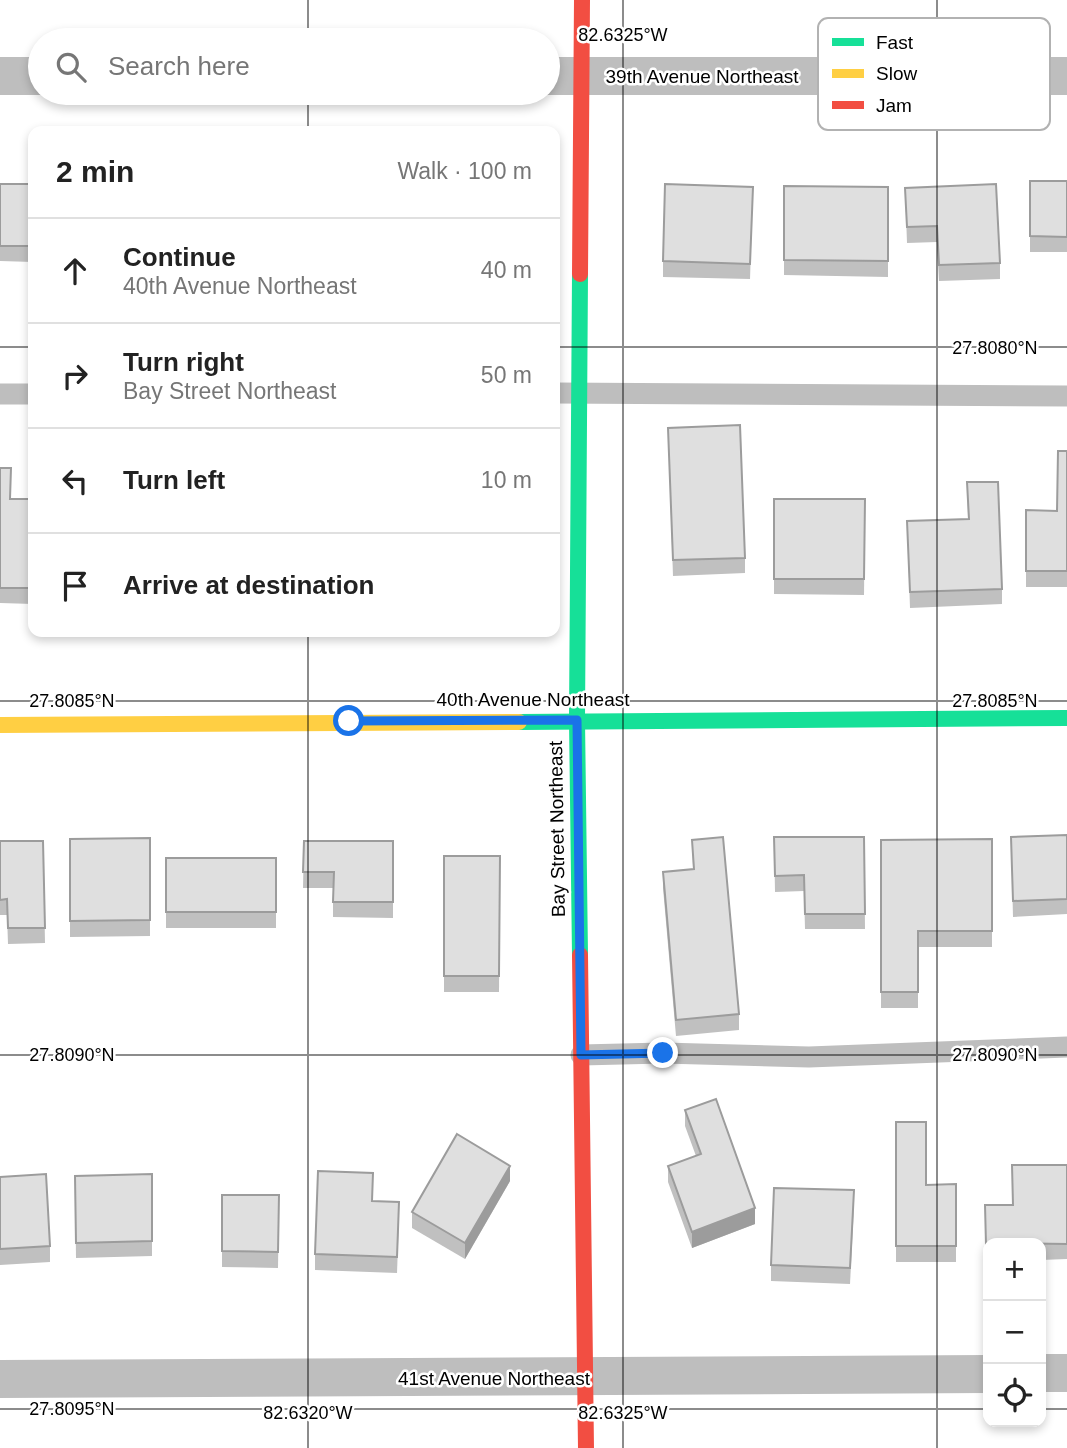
<!DOCTYPE html>
<html lang="en">
<head>
<meta charset="utf-8">
<style>
  body { margin:0; font-family:Helvetica,sans-serif; background:#f2f2f2; color:#222 }
  .controls { position:absolute; right:21px; bottom:21px; display:grid; overflow:hidden; border-radius:14px; box-shadow:0 4px 10px #0003 }
  .controls button { width:63px; height:63px; display:grid; place-items:center; padding:0; border:0; border-bottom:2px solid #e0e0e0; background:#fff; color:#222; font:35px sans-serif }
  .stop { position:absolute; width:21px; height:21px; margin:-16px; border:5px solid #1a73e8; border-radius:50%; background:#fff }
  .stop.end { background:#1a73e8; border-color:#fff; box-shadow:0 2px 7px #0008 }
  .list { margin:0; padding:0; list-style:none }
  h2 { display:flex; justify-content:space-between; align-items:center; height:91px; margin:0; padding:0 28px; font-size:30px }
  h2 small { font-size:23px; font-weight:400; color:#767676 }
  .list li { display:grid; grid-template-columns:46px 1fr auto; gap:21px; align-items:center; box-sizing:border-box; height:105px; padding:0 28px; border-top:2px solid #e0e0e0 }
  .list b { display:block; font-size:26px; white-space:nowrap }
  .list p { margin:0; font-size:23px; white-space:nowrap; color:#767676 }
  .list em { font-size:23px; font-style:normal; color:#767676 }
  .icon { flex:none; width:38px; height:38px; fill:none; stroke:currentColor; stroke-width:2; stroke-linecap:round; stroke-linejoin:round }
  .map { position:relative; flex:none; width:1067px; height:1448px; overflow:hidden }
  .search { position:absolute; background:#fff; box-shadow:0 4px 10px #0003; left:28px; top:28px; width:532px; height:77px; display:flex; align-items:center; gap:18px; box-sizing:border-box; padding:0 24px; border-radius:38px; color:#767676; font-size:26px }
  .panel { position:absolute; background:#fff; box-shadow:0 4px 10px #0003; left:28px; top:126px; width:532px; height:511px; border-radius:14px }
  .map>svg:first-child { display:block }
  .lines { fill:none; stroke-linecap:round; stroke-linejoin:round }
  .lane { stroke:#bebebe; stroke-width:21 }
  .street { stroke:#bebebe; stroke-width:38 }
  .fast { stroke:#16e098; stroke-width:16 }
  .slow { stroke:#ffcf43; stroke-width:16 }
  .jam { stroke:#f24e42; stroke-width:16 }
  .wall { fill:#c0c0c0 }
  .shaded-wall { fill:#9c9c9c }
  .building { fill:#dfdfdf; stroke:#9c9c9c; stroke-width:2 }
  .route { stroke:#1a73e8; stroke-width:9 }
  .ticks { fill:none; stroke:#000; stroke-width:2; stroke-opacity:0.45 }
  .labels { text-anchor:middle; dominant-baseline:central; stroke-width:5; stroke-linejoin:round; paint-order:stroke }
  .street-label { font-size:19px; fill:#000; stroke:#fff }
  .key { fill:#fff; stroke:#b2b2b2; stroke-width:2 }
  .key-label { font-size:19px; fill:#000 }
  .ticks-label { font-size:18px; text-anchor:middle; fill:#000; stroke:#fff; stroke-width:5; stroke-linejoin:round; paint-order:stroke }
</style>
</head>
<body>
<div class="map">
<svg width="1067" height="1448" viewBox="0 0 1067 1448">
  <rect width="100%" height="100%" fill="#fff"/>
  <g class="lines">
    <g class="lane">
      <polyline points="555,393 1067,396"/>
      <polyline points="0,394 33,394"/>
      <polyline points="581,1055 663,1053 809,1057 1067,1047"/>
    </g>
    <g class="street">
      <polyline points="0,76 40,76"/>
      <polyline points="548,76 1067,76"/>
      <polyline points="1041,1373 1067,1373"/>
      <polyline points="0,1379 988,1374"/>
    </g>
    <g class="fast">
      <polyline points="519,722 1067,718"/>
      <polyline points="580,955 577,720 580,274"/>
    </g>
    <polyline class="slow" points="0,725 519,722"/>
    <g class="jam">
      <polyline points="580,274 582,0"/>
      <polyline points="580,955 586,1448"/>
    </g>
  </g>
  <g class="wall">
    <rect x="1030" y="181" width="37" height="71"/>
    <polygon points="0,184 33,184 33,262 0,261"/>
    <polygon points="784,186 888,187 888,277 784,275"/>
    <polygon points="753,187 750,279 663,277 663,261"/>
    <polygon points="905,188 1000,263 1000,279 939,281 937,242 907,243"/>
    <polygon points="668,428 745,558 745,573 673,576"/>
    <polygon points="1067,451 1067,587 1026,587 1026,510 1057,511"/>
    <polygon points="0,468 11,499 33,499 33,604 0,603"/>
    <polygon points="967,482 1002,589 1002,604 910,608 907,521 968,519"/>
    <polygon points="774,499 865,499 864,595 774,594"/>
    <polygon points="1067,835 1067,914 1013,917 1011,837"/>
    <polygon points="774,837 864,837 865,929 805,929 804,891 775,892"/>
    <polygon points="150,838 150,936 70,937 70,839"/>
    <polygon points="992,839 992,947 918,947 918,1008 881,1008 881,840"/>
    <polygon points="692,840 739,1014 739,1030 676,1036 663,888 663,872 693,869"/>
    <polygon points="0,841 43,841 45,943 8,944 7,915 0,915"/>
    <polygon points="304,841 393,841 393,918 333,917 333,888 303,888"/>
    <polygon points="444,856 500,856 499,992 444,992"/>
    <rect x="166" y="858" width="110" height="70"/>
    <polygon points="685,1110 755,1224 692,1248 668,1182 668,1166 696,1156 685,1126"/>
    <polygon points="896,1122 926,1185 956,1184 956,1262 896,1262"/>
    <polygon points="1067,1165 1067,1259 1041,1260 1041,1243 988,1243 988,1261 986,1261 985,1205 1012,1205"/>
    <polygon points="152,1174 152,1256 76,1258 75,1176"/>
    <polygon points="0,1177 50,1246 50,1262 0,1265"/>
    <polygon points="510,1181 465,1259 412,1228 412,1212"/>
    <polygon points="222,1195 279,1195 278,1268 222,1267"/>
    <polygon points="372,1201 399,1217 397,1273 315,1270 315,1254"/>
    <polygon points="854,1206 850,1284 771,1281 771,1265"/>
  </g>
  <g class="shaded-wall">
    <polygon points="510,1166 510,1181 465,1259 465,1243"/>
    <polygon points="755,1208 755,1224 692,1248 692,1232"/>
  </g>
  <g class="building">
    <polygon points="1030,181 1067,181 1067,237 1030,236"/>
    <rect x="0" y="184" width="33" height="62"/>
    <polygon points="665,184 753,187 750,264 663,261"/>
    <polygon points="996,184 1000,263 939,265 937,226 907,227 905,188"/>
    <polygon points="784,186 888,187 888,261 784,260"/>
    <polygon points="740,425 745,558 673,560 668,428"/>
    <polygon points="1058,451 1067,451 1067,571 1026,571 1026,510 1057,511"/>
    <polygon points="0,468 11,468 10,499 33,499 33,588 0,588"/>
    <polygon points="967,482 998,482 1002,589 910,592 907,521 969,519"/>
    <polygon points="774,499 865,499 864,579 774,579"/>
    <polygon points="1067,835 1067,899 1013,901 1011,837"/>
    <polygon points="723,837 739,1014 676,1020 663,872 694,869 692,840"/>
    <polygon points="774,837 864,837 865,914 805,914 804,875 775,876"/>
    <polygon points="150,838 150,920 70,921 70,839"/>
    <polygon points="992,839 992,931 918,931 918,992 881,992 881,840"/>
    <polygon points="0,841 43,841 45,928 8,928 7,899 0,900"/>
    <polygon points="304,841 393,841 393,902 333,902 334,872 303,872"/>
    <polygon points="444,856 500,856 499,976 444,976"/>
    <rect x="166" y="858" width="110" height="54"/>
    <polygon points="716,1099 755,1208 692,1232 668,1166 701,1154 685,1110"/>
    <polygon points="896,1122 926,1122 926,1185 956,1184 956,1246 896,1246"/>
    <polygon points="457,1134 510,1166 465,1243 412,1212"/>
    <polygon points="1012,1165 1067,1165 1067,1244 988,1243 988,1245 986,1245 985,1205 1013,1205"/>
    <polygon points="318,1171 373,1173 372,1201 399,1202 397,1257 315,1254"/>
    <polygon points="46,1174 50,1246 0,1249 0,1177"/>
    <polygon points="152,1174 152,1241 76,1243 75,1176"/>
    <polygon points="774,1188 854,1190 850,1268 771,1265"/>
    <polygon points="222,1195 279,1195 278,1252 222,1251"/>
  </g>
  <g class="lines">
    <polyline class="route" points="349,721 577,720 581,1055 663,1053"/>
  </g>
  <path class="ticks" d="M308 0V40M623 0V1448M937 0V1448M308 93V131M0 347H33M555 347H1067M308 632V1448M0 701H1067M0 1055H1067M0 1409H988M1041 1409H1067"/>
  <g class="labels">
    <g class="street-label">
      <text x="702" y="76">39th Avenue Northeast</text>
      <text x="533" y="699">40th Avenue Northeast</text>
      <text transform="translate(557 829) rotate(-91)">Bay Street Northeast</text>
      <text x="494" y="1378">41st Avenue Northeast</text>
    </g>
  </g>
  <rect x="818" y="18" width="232" height="112" rx="10" class="key"/>
  <rect x="832" y="38" width="32" height="8" fill="#16e098"/>
  <rect x="832" y="69" width="32" height="9" fill="#ffcf43"/>
  <rect x="832" y="101" width="32" height="8" fill="#f24e42"/>
  <g class="key-label">
    <text x="876" y="49">Fast</text>
    <text x="876" y="80">Slow</text>
    <text x="876" y="112">Jam</text>
  </g>
  <g class="ticks-label">
    <text x="623" y="41">82.6325°W</text>
    <text x="995" y="354">27.8080°N</text>
    <text x="995" y="707">27.8085°N</text>
    <text x="72" y="707">27.8085°N</text>
    <text x="72" y="1061">27.8090°N</text>
    <text x="995" y="1061">27.8090°N</text>
    <text x="72" y="1415">27.8095°N</text>
    <text x="308" y="1419">82.6320°W</text>
    <text x="623" y="1419">82.6325°W</text>
  </g>
</svg>
<div class="controls">
<button>+</button>
<button>−</button>
<button><svg class="icon" aria-label="locate" viewBox="0 0 24 24"><circle cx="12" cy="12" r="6"/><path d="M12 2v4M12 18v4M2 12h4M18 12h4"/></svg></button>
</div>
<div class="stop" style="left:349px;top:721px"></div>
<div class="stop end" style="left:663px;top:1053px"></div>
<div class="search"><svg class="icon" aria-label="search" viewBox="0 0 24 24"><circle cx="10" cy="10" r="6"/><path d="M15 15l6 6"/></svg>Search here</div>
<section class="panel">
<h2>2 min<small>Walk · 100 m</small></h2>
<ul class="list">
<li><svg class="icon" aria-label="ahead" viewBox="0 0 24 24"><path d="M12 20V5M6 11l6-6 6 6"/></svg><div><b>Continue</b><p>40th Avenue Northeast</p></div><em>40 m</em></li>
<li><svg class="icon" aria-label="right" viewBox="0 0 24 24"><path d="M7 20v-9h11M14 6l5 5-5 5"/></svg><div><b>Turn right</b><p>Bay Street Northeast</p></div><em>50 m</em></li>
<li><svg class="icon" aria-label="left" viewBox="0 0 24 24"><path d="M17 20v-9H6M10 6l-5 5 5 5"/></svg><div><b>Turn left</b></div><em>10 m</em></li>
<li><svg class="icon" aria-label="arrive" viewBox="0 0 24 24"><path d="M6 21V4h12l-3 4 3 4H6"/></svg><div><b>Arrive at destination</b></div></li>
</ul>
</section>
</div>
</body>
</html>
